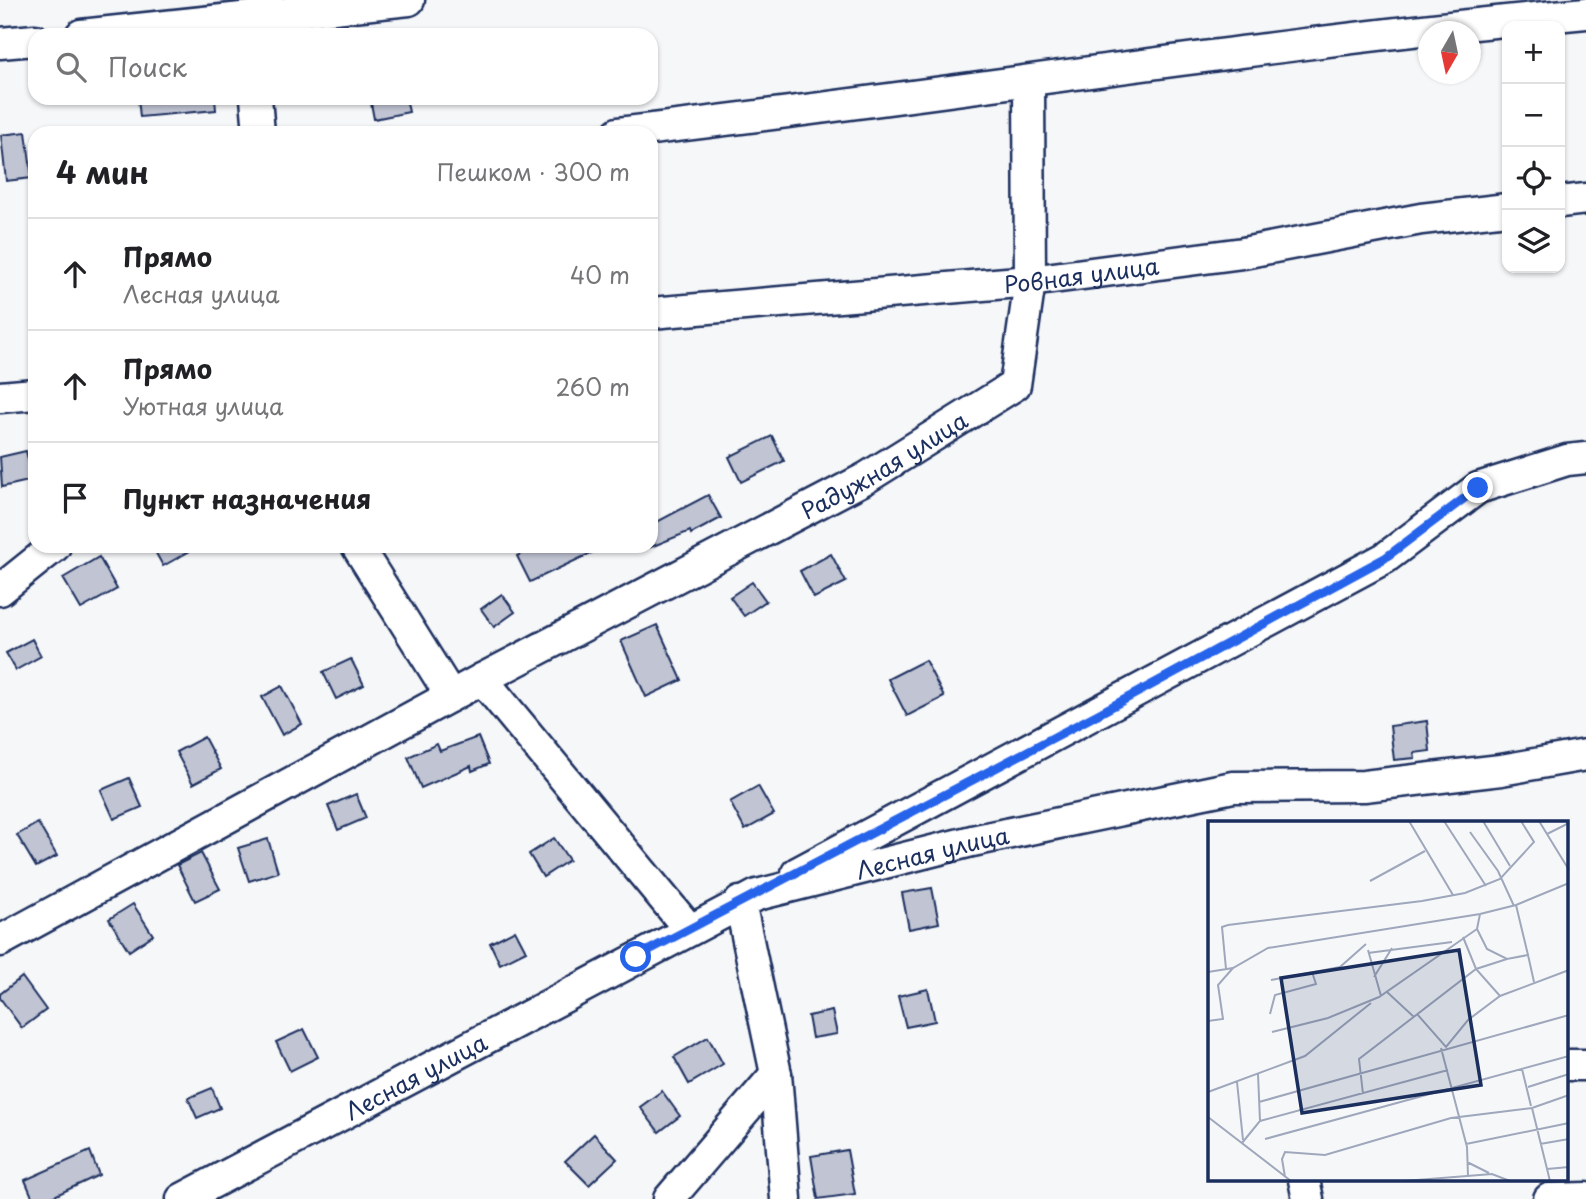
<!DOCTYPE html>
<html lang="ru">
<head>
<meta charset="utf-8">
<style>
  body { margin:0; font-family:"Playpen Sans",sans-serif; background:#f6f6f6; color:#202124 }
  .controls { position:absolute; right:21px; top:21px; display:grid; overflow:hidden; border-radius:14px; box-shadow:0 2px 5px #0004 }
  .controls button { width:63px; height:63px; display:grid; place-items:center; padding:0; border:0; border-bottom:2px solid #e0e0e0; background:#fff; color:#202124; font:35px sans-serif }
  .compass { position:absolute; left:1418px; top:21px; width:63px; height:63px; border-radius:50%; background:#fff; box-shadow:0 2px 5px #0004; rotate:189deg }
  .stop { position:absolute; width:21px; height:21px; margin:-16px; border:5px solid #2563eb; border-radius:50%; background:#fff }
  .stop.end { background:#2563eb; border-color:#fff; box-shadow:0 2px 7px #0008 }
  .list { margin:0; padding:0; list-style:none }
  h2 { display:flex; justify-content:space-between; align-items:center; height:91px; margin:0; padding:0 28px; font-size:30px }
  h2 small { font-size:23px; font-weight:400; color:#757577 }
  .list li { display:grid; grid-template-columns:46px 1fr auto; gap:21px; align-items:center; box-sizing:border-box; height:112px; padding:0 28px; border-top:2px solid #e0e0e0 }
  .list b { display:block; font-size:26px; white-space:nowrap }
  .list p { margin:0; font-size:23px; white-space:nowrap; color:#757577 }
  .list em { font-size:23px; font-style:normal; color:#757577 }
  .icon { flex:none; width:38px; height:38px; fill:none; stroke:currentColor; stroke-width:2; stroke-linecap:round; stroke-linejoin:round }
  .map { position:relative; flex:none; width:1586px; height:1199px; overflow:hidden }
  .search { position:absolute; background:#fff; box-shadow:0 2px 5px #0004; left:28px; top:28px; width:630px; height:77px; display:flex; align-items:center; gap:18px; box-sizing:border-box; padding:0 24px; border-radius:21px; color:#757577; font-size:26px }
  .panel { position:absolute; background:#fff; box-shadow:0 2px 5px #0004; left:28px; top:126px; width:630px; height:427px; border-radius:21px }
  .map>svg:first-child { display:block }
  .building { fill:#c0c4d3; stroke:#1b2f5e; stroke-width:2 }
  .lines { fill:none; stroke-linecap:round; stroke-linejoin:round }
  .minor-casing { stroke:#1b2f5e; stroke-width:35 }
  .minor { stroke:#fff; stroke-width:30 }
  .route { stroke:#2563eb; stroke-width:9 }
  .labels { text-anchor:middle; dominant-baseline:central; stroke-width:5; stroke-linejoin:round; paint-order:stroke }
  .street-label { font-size:23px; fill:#1b2f5e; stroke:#fff }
  .inset-road { fill:none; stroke:#9ea7bb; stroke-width:2 }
  .view { fill:#1b2f5e; fill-opacity:0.15; stroke:#1b2f5e; stroke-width:3.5 }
  .inset-edge { fill:none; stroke:#1b2f5e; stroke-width:3.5 }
</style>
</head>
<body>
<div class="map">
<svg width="1586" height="1199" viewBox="0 0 1586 1199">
  <rect width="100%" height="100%" fill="#f6f7f9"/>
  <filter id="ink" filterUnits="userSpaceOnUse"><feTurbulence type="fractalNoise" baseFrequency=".0143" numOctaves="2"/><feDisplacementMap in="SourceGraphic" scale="14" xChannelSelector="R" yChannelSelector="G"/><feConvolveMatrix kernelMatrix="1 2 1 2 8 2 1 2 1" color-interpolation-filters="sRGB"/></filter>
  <g filter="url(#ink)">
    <g class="building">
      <polygon points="138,98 215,98 216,110 140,117"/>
      <polygon points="370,98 406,98 409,112 374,119"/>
      <polygon points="26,132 32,178 6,181 1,135"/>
      <polygon points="772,436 784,461 741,482 729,457"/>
      <polygon points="26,451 33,480 2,487 0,457"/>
      <polygon points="708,495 721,518 691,534 690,531 651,547 651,525"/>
      <polygon points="152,546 199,546 163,566"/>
      <polygon points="537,546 606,546 530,582 517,556"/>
      <polygon points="831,554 846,582 814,598 800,571"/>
      <polygon points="99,557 117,589 81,609 63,578"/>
      <polygon points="752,582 766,601 744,616 730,597"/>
      <polygon points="502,594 515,612 494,627 481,609"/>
      <polygon points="657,625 682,680 646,697 621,641"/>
      <polygon points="32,639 41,656 16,670 6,653"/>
      <polygon points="351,659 364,685 336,699 323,672"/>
      <polygon points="925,660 944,697 907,716 888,679"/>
      <polygon points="282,686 302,724 282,735 262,697"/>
      <polygon points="1427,721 1430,751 1414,753 1415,758 1394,760 1390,726"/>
      <polygon points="204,737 221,769 193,784 176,752"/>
      <polygon points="478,737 489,764 472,771 471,766 421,788 408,757 437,744 440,751"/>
      <polygon points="129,778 142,807 114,819 101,790"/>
      <polygon points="758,786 774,814 745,830 730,802"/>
      <polygon points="356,794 366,818 338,830 328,806"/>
      <polygon points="38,823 57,856 36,867 17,835"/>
      <polygon points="554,838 569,860 543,877 529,854"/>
      <polygon points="268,839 278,872 249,881 238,848"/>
      <polygon points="201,853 220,889 195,901 177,865"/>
      <polygon points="932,888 939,923 909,929 902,893"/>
      <polygon points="133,904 153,935 129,951 109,919"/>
      <polygon points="515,930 526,951 500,964 490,943"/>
      <polygon points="22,977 46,1010 22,1028 0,998 0,994"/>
      <polygon points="928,989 935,1021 906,1027 898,996"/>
      <polygon points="832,1011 837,1034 812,1038 808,1016"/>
      <polygon points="304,1029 318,1057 290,1071 276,1042"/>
      <polygon points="708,1037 723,1064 689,1084 674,1057"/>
      <polygon points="212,1088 220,1108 197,1118 188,1098"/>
      <polygon points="662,1091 680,1116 659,1132 640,1107"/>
      <polygon points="594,1134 617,1159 589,1185 565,1161"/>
      <polygon points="847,1150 855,1194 818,1199 811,1156"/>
      <polygon points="90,1151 99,1175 48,1199 33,1199 25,1180"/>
    </g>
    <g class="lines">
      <g class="minor-casing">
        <g id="minor">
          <polyline points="81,35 409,0"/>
          <polyline points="0,43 35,40"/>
          <polyline points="256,98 259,133"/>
          <path d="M618 133C941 96 1263 43 1586 13"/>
          <polyline points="1560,202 1586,199"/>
          <path id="s1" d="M651 313 1030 281 1243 253 1421 219 1507 209"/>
          <polyline points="0,397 35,394"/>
          <polyline points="357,546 451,696"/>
          <polyline points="0,590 55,546"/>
          <polyline points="482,679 689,929"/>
          <polyline points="797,873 1385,558 1478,488 1567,460 1586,458"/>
          <polyline points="740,902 776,1074 786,1199"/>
          <path id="s2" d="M0 941 482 679 866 478 1015 385 1030 281 1029 82"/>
          <polyline points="1567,1065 1586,1065"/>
          <polyline points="1304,1180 1308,1199"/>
          <path id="s3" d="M182 1199 757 895 972 841 1233 787 1364 786 1501 770 1586 755"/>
          <polyline points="669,1199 776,1074"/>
          <polyline points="1549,1199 1586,1198"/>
        </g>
      </g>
      <use href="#minor" class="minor"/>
    </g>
  </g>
  <g class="lines" filter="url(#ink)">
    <polyline class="route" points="636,957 1098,714 1385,558 1478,488"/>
  </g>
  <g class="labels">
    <g class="street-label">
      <text stroke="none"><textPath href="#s1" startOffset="432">Ровная улица</textPath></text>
      <text stroke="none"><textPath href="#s2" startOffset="1004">Радужная улица</textPath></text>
      <text stroke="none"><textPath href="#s3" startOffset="831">Лесная улица</textPath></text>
      <text stroke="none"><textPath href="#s3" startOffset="264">Лесная улица</textPath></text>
    </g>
  </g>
  <g transform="translate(1208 821)">
    <rect width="360" height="360" fill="#f6f7f9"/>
    <path class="inset-road" d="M201 0 245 74M236 0 278 65M275 0 302 45M331 0 361 49M262 11 290 50 306 85M339 13 361 2M162 60 217 30M269 108 279 128 299 138 320 134 308 84M255 116 268 148 292 175M160 129 173 175M160 132 244 121M320 134 326 161M18 148 14 106 20 104 214 80 257 72 292 58 326 21 313 0M0 151 25 147 60 127 272 93 308 84 361 62M166 156 184 127M63 159 132 146 158 123M179 171 206 196M62 193 67 174 108 163 104 151M209 193 238 226 260 199 292 175 361 149M0 200 15 198 10 164 25 147M64 211 120 197 171 176 269 108 272 93M233 227 259 326 260 355M314 248 323 285M29 261 35 319M320 266 361 253M0 271 97 235 163 182M155 273 151 238 268 148 299 138M51 281 361 194M324 287 342 360M0 296 83 360M52 300 240 249M57 318 361 235M34 322 52 300 50 253M258 323 361 302M332 323 361 318M259 341 281 352M339 348 361 346M77 356 74 338 77 331 117 334 243 297 324 287 361 274M196 360 284 353 302 360"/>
    <path class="view" d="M251 129 273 264 94 292 73 157Z"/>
    <rect width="360" height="360" class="inset-edge"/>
  </g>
</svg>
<div class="controls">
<button>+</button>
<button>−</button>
<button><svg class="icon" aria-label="locate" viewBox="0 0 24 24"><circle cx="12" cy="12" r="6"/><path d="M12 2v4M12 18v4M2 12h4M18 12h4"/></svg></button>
<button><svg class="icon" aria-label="layers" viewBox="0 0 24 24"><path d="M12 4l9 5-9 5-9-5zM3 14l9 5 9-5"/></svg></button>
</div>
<svg class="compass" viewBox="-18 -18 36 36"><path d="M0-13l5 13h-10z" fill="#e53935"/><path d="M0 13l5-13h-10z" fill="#757577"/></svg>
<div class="stop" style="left:636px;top:957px"></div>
<div class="stop end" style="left:1478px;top:488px"></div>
<div class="search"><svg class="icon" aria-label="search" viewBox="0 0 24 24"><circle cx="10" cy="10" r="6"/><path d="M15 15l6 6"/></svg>Поиск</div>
<section class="panel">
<h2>4 мин<small>Пешком · 300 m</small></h2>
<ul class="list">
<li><svg class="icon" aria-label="ahead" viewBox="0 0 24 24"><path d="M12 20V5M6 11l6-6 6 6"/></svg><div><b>Прямо</b><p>Лесная улица</p></div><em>40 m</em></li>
<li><svg class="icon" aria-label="ahead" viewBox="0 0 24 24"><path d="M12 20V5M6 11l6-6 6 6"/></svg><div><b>Прямо</b><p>Уютная улица</p></div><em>260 m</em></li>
<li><svg class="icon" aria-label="arrive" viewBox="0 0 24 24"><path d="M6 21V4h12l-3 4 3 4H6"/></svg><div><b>Пункт назначения</b></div></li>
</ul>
</section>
</div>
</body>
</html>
